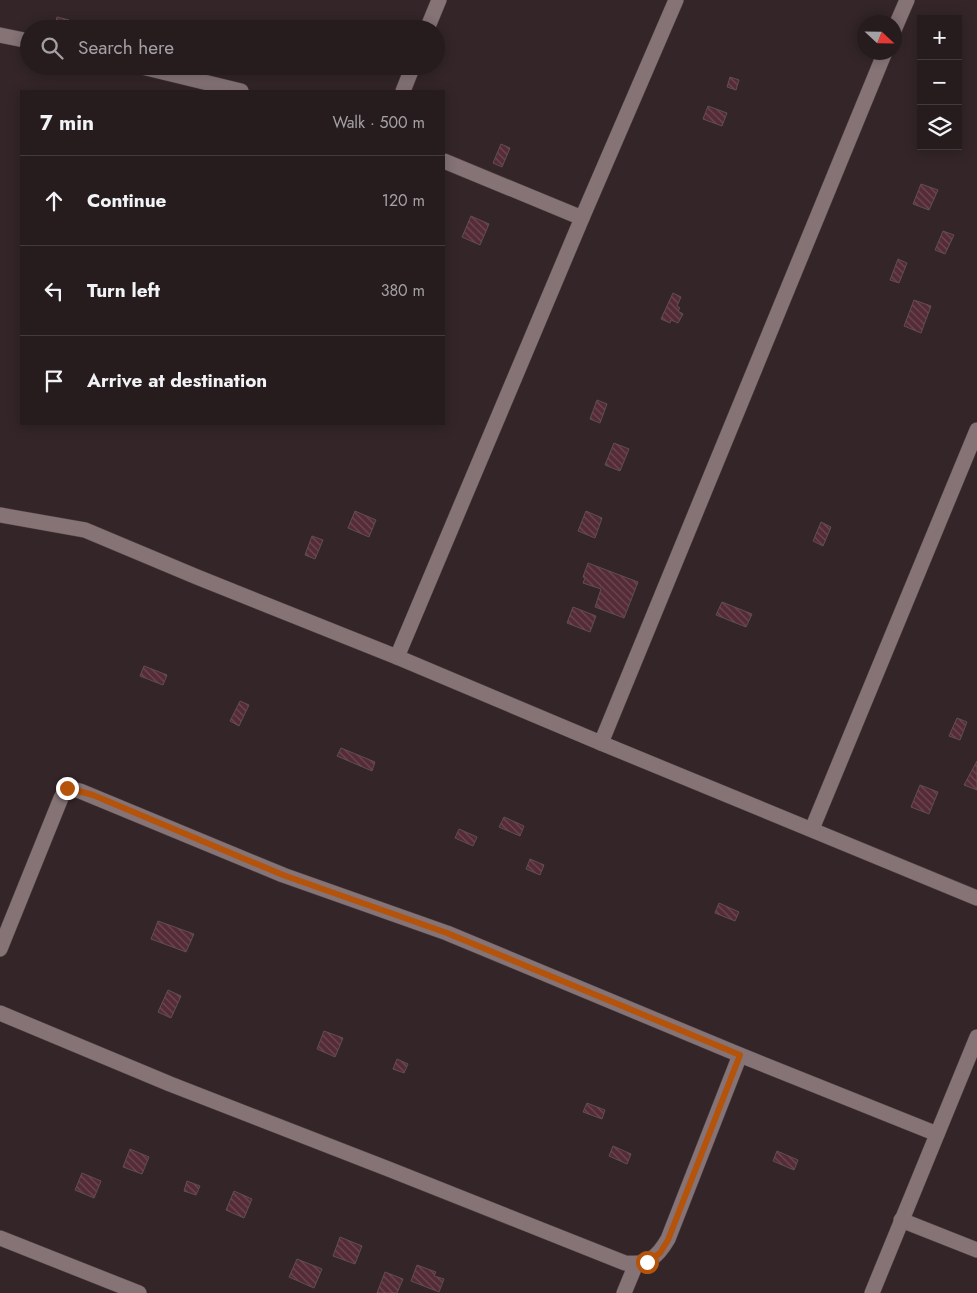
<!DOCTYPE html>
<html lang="en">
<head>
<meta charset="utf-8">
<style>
  body { margin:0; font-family:Jost,sans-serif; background:#2e2527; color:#f1f3f6 }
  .controls { position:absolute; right:15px; top:15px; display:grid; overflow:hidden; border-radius:0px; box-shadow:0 2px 12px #0003 }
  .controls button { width:45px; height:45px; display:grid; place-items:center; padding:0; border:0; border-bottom:1px solid #423a3c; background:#261c1e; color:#f1f3f6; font:25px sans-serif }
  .compass { position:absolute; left:857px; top:15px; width:45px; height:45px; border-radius:50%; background:#261c1e; box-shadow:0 2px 12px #0003; rotate:112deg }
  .stop { position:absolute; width:15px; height:15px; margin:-11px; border:4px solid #b45309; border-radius:50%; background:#fff }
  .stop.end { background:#b45309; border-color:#fff; box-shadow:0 1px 5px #0008 }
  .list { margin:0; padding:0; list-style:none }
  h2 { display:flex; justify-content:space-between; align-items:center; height:65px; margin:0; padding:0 20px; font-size:21px }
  h2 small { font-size:16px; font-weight:400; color:#a4a1a4 }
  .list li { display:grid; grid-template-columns:32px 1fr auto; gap:15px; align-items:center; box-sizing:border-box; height:90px; padding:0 20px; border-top:1px solid #423a3c }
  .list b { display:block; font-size:19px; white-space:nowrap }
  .list em { font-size:16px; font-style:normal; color:#a4a1a4 }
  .icon { flex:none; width:28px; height:28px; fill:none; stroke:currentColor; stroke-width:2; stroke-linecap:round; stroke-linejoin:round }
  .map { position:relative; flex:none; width:977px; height:1293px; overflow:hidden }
  .search { position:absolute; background:#261c1e; box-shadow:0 2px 12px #0003; left:20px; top:20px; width:425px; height:55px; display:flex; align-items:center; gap:12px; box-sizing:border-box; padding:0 18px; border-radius:28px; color:#a4a1a4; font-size:19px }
  .panel { position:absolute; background:#261c1e; box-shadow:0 2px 12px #0003; left:20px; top:90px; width:425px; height:335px; border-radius:0px }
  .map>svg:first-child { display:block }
  .building { fill:url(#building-back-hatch); stroke:#604f52 }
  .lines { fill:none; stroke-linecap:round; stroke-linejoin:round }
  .minor-casing { stroke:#4f4245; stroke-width:16 }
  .minor { stroke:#857376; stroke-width:15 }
  .route { stroke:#b45309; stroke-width:6 }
</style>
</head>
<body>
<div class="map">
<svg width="977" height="1293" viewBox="0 0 977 1293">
  <defs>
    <pattern id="building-back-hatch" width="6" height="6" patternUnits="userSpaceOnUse" patternTransform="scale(1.25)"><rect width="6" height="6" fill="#542b36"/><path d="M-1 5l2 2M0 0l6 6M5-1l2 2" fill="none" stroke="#6d4a53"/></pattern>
  </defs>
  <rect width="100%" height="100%" fill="#332528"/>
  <g class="building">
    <polygon points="57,17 69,20 67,29 54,29"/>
    <polygon points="730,77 739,80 736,90 727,87"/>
    <polygon points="708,106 727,113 722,126 703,119"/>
    <polygon points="501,144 510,148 502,167 493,163"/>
    <polygon points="921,184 938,190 929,210 913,204"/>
    <polygon points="471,216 489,224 480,245 462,237"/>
    <polygon points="943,231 954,235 945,254 935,250"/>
    <polygon points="898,259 907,263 899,283 890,280"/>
    <polygon points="673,293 681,297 677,306 680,308 678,311 683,314 678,323 671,320 670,323 661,319"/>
    <polygon points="914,300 931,306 921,333 904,326"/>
    <polygon points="597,400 607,404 600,423 590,419"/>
    <polygon points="614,443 629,449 620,471 605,465"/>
    <polygon points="355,511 376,520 369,537 348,528"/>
    <polygon points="586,511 602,518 595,538 578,531"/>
    <polygon points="821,522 831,527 823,546 813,541"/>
    <polygon points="312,536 323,540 315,559 305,555"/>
    <polygon points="588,563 638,582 624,618 595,607 601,589 583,583 585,578 583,577"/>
    <polygon points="722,602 752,614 746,627 716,615"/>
    <polygon points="573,607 596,616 590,632 567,623"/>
    <polygon points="144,666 167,675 163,685 140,676"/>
    <polygon points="240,701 249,705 239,726 230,721"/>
    <polygon points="957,718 967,722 960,740 949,736"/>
    <polygon points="341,748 375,762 372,771 337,756"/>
    <polygon points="977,761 977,790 964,785"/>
    <polygon points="920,785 938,792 929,814 911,807"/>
    <polygon points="504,817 524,826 520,836 499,827"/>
    <polygon points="459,829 477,837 473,846 455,838"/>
    <polygon points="530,859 544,865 540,875 526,869"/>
    <polygon points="719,903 739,912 735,921 715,913"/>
    <polygon points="158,921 194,934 186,952 151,939"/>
    <polygon points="168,990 181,996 171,1018 158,1012"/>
    <polygon points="324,1031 343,1038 335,1057 317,1049"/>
    <polygon points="397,1059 408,1064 404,1073 393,1069"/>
    <polygon points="587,1103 605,1110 602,1119 583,1112"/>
    <polygon points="613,1146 631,1154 627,1164 609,1156"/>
    <polygon points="130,1149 149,1157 142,1174 123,1167"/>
    <polygon points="777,1151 798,1160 794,1170 773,1161"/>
    <polygon points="82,1173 101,1181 94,1198 75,1190"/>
    <polygon points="187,1181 200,1186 196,1195 184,1191"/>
    <polygon points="234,1191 252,1199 244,1218 226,1210"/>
    <polygon points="340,1237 362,1246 355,1264 333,1256"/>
    <polygon points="297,1259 322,1269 314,1288 289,1277"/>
    <polygon points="417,1265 436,1272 434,1276 444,1279 439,1292 411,1281"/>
    <polygon points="385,1272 403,1279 397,1293 377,1293"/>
  </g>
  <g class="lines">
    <g class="minor-casing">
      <g id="minor">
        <polyline points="427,29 439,0"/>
        <polyline points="894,30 907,0"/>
        <polyline points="0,35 29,41"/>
        <polyline points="138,66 241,91"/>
        <polyline points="403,91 413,66"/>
        <polyline points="444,161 582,218"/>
        <polyline points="0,515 85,530 197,577 397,657 601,743 977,898"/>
        <polyline points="397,657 582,218 676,0"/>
        <polyline points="601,743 885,52"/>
        <polyline points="812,829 977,430"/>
        <polyline points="0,949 61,798 67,788 80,791 283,875 447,933 740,1055 937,1134"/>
        <path d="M0 1013 170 1084 391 1170 625 1263C648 1265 657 1258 668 1239L740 1055"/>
        <polyline points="901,1220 977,1250"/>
        <polyline points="0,1238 139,1293"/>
        <polyline points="624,1293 636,1264"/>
        <polyline points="872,1293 977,1037"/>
      </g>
    </g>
    <use href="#minor" class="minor"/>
  </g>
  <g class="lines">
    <polyline class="route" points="67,788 93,795 283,875 447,933 740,1055 668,1240 660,1253 647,1262"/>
  </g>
</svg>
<div class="controls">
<button>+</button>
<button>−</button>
<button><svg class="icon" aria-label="layers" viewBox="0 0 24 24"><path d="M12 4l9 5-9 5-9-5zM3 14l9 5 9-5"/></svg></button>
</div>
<svg class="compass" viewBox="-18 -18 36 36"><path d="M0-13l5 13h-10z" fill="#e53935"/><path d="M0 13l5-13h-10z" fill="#a4a1a4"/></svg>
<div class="stop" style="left:647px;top:1262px"></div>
<div class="stop end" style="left:67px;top:788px"></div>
<div class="search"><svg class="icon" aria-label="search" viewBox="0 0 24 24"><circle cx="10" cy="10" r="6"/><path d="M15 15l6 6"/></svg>Search here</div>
<section class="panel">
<h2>7 min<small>Walk · 500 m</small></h2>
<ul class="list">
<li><svg class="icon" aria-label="ahead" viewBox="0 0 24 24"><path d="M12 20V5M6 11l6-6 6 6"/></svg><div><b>Continue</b></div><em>120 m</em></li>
<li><svg class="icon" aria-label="left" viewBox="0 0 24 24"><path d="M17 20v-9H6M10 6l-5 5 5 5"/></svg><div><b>Turn left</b></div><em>380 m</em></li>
<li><svg class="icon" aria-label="arrive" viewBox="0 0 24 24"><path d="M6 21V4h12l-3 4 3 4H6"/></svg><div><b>Arrive at destination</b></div></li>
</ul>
</section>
</div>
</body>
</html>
